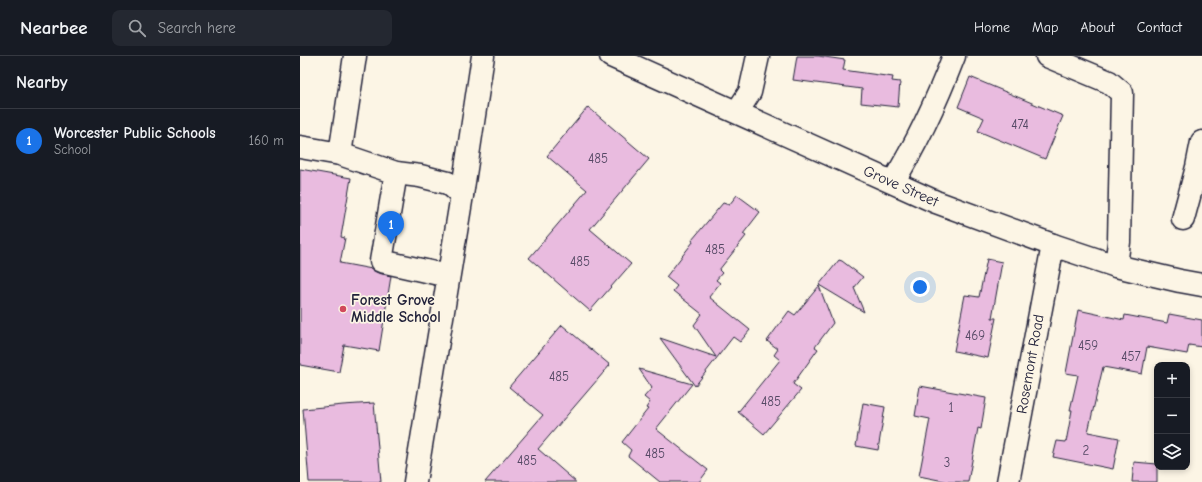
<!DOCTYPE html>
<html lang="en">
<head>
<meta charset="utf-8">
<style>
  body { margin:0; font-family:"Comic Neue",sans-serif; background:#242831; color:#f1f3f6 }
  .controls { position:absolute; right:12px; bottom:12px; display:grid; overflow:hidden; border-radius:8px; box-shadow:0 2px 6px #0003 }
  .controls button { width:36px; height:36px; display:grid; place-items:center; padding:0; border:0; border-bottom:1px solid #363941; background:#171b24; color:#f1f3f6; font:20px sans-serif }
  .you { position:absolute; left:620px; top:231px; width:14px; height:14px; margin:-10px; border:3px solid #fff; border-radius:50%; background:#1a73e8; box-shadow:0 0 0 6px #1a73e833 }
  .badge { display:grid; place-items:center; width:26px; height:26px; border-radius:50%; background:#1a73e8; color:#fff; font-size:13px; font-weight:700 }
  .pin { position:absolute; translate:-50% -33px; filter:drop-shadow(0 1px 2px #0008) }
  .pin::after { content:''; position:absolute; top:21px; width:14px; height:12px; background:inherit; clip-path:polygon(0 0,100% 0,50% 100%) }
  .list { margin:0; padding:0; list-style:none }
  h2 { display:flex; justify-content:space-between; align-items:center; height:52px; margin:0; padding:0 16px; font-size:17px }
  h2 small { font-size:13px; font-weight:400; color:#9ea1a6 }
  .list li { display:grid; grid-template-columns:26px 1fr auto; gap:12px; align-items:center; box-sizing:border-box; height:64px; padding:0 16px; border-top:1px solid #363941 }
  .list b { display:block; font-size:15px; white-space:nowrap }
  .list p { margin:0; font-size:13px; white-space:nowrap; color:#9ea1a6 }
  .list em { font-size:13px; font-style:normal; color:#9ea1a6 }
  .icon { flex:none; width:22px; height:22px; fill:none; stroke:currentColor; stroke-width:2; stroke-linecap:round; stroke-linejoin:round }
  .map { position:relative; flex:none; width:902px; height:426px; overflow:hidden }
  header { display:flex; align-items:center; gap:24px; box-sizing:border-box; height:56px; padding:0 20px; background:#171b24; border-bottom:1px solid #363941 }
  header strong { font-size:19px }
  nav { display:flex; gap:22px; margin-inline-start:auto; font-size:14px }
  .search { width:280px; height:36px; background:#242831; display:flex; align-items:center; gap:10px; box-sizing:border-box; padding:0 14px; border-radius:8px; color:#9ea1a6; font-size:15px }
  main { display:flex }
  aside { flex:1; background:#171b24 }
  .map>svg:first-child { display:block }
  .building { fill:#e9bbdf; stroke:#22223b }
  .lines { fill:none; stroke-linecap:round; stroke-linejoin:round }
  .minor-casing { stroke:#22223b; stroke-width:25 }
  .major-casing { stroke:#22223b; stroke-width:25 }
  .minor { stroke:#fcf5e5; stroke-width:22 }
  .major { stroke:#fcf5e5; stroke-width:22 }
  .poi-dot { fill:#d1495b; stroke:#fcf5e5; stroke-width:1.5 }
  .labels { text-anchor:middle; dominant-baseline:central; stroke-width:3.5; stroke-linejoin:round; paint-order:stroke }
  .number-label { font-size:13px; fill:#544864 }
  .street-label { font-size:15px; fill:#22223b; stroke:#fcf5e5 }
  .poi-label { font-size:15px; font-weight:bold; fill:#22223b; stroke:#fcf5e5; text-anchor:start }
</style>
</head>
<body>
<header>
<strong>Nearbee</strong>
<div class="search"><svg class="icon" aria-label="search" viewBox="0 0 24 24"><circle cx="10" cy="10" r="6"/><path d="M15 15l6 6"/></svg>Search here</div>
<nav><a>Home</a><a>Map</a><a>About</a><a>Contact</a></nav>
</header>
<main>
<aside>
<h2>Nearby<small></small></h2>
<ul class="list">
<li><span class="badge">1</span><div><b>Worcester Public Schools</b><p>School</p></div><em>160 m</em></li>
</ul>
</aside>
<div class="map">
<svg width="902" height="426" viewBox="0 0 902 426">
  <rect width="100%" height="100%" fill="#fcf5e5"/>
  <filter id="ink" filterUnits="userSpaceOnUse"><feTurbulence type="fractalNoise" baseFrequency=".025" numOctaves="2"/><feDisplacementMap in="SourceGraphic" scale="8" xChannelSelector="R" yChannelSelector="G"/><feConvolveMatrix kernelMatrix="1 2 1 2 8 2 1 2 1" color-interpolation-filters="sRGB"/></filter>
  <g filter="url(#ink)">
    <g class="building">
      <polygon points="497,0 518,0 545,4 543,14 593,21 592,25 600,26 598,51 561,47 562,33 493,24"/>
      <polygon points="670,21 763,60 745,103 678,75 684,62 658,51"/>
      <polygon points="288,51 349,103 290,173 331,208 290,255 229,202 287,134 247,100"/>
      <polygon points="0,113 51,122 41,181 45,182 40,207 72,213 78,217 91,220 79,295 44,289 39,316 0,309"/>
      <polygon points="437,139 460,156 443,178 446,180 419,214 422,217 416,224 420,227 409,241 450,274 440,286 433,281 395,330 360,282 416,301 394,269 402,258 373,235 377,230 366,221 393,186 392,184 423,147 429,149"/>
      <polygon points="687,203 702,206 692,262 696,262 688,302 654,295 665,239 679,241"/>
      <polygon points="539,204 542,205 563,221 554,232 564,256 519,229"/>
      <polygon points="519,230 533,267 515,291 518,293 493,328 501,334 464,378 438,356 480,304 474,299 478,293 467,285 489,255 495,259"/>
      <polygon points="778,254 824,264 825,259 867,267 869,258 902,264 902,291 889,289 887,298 847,291 842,318 803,311 788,376 819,382 813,413 753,401 757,385 766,386 772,354 770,354 778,319 766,317"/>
      <polygon points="262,269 310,309 238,393 276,426 185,426 243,359 209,331"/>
      <polygon points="339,313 392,328 356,373 408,414 399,426 360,426 328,400 331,394 322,386 348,353 346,352 350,346 344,341 352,332"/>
      <polygon points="620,330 686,342 681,373 678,372 668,426 649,426 619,420 630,363 615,360"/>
      <polygon points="74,347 81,426 9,426 3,353 43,349"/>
      <polygon points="563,347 585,351 578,394 556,390"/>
      <polygon points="834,406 857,408 857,426 832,426"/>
    </g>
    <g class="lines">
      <g class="minor-casing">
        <g id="minor">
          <polyline points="747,0 809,26 822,37 819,186 816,210"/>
          <polyline points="437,56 450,36 458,0"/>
          <polyline points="0,91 40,98 96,117 120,120 148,127 162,139 115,426"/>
          <polyline points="40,98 55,0"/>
          <polyline points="96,117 81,205 148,220"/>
          <path d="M593 126C618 86 637 44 654 0"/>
          <polyline points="162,139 183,0"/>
          <polyline points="883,163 897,111 902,86"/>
          <polyline points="708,426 753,189"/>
        </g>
      </g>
      <g class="major-casing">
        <polyline id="major" points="311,0 636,146 753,189 816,210 880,225 902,229"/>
      </g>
      <use href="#minor" class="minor"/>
      <use href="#major" class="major"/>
    </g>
  </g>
  <circle class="poi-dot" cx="43" cy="253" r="4"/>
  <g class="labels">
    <g class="number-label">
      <text x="720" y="68">474</text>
      <text x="298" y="102">485</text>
      <text x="415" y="193">485</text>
      <text x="280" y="205">485</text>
      <text x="675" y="279">469</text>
      <text x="788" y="289">459</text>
      <text x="831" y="300">457</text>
      <text x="259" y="320">485</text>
      <text x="471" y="345">485</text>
      <text x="651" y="351">1</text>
      <text x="786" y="394">2</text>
      <text x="355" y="397">485</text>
      <text x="227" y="404">485</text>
      <text x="647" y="406">3</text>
    </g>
    <g class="street-label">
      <text transform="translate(601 130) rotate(24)">Grove Street</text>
      <text transform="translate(730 308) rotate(-80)">Rosemont Road</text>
    </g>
    <g class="poi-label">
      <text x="51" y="244">Forest Grove<tspan x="51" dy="17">Middle School</tspan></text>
    </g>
  </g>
</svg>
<div class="controls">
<button>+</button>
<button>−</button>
<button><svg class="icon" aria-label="layers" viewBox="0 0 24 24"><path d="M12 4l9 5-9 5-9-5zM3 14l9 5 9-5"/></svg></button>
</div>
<div class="you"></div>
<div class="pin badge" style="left:91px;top:188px">1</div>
</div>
</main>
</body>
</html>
